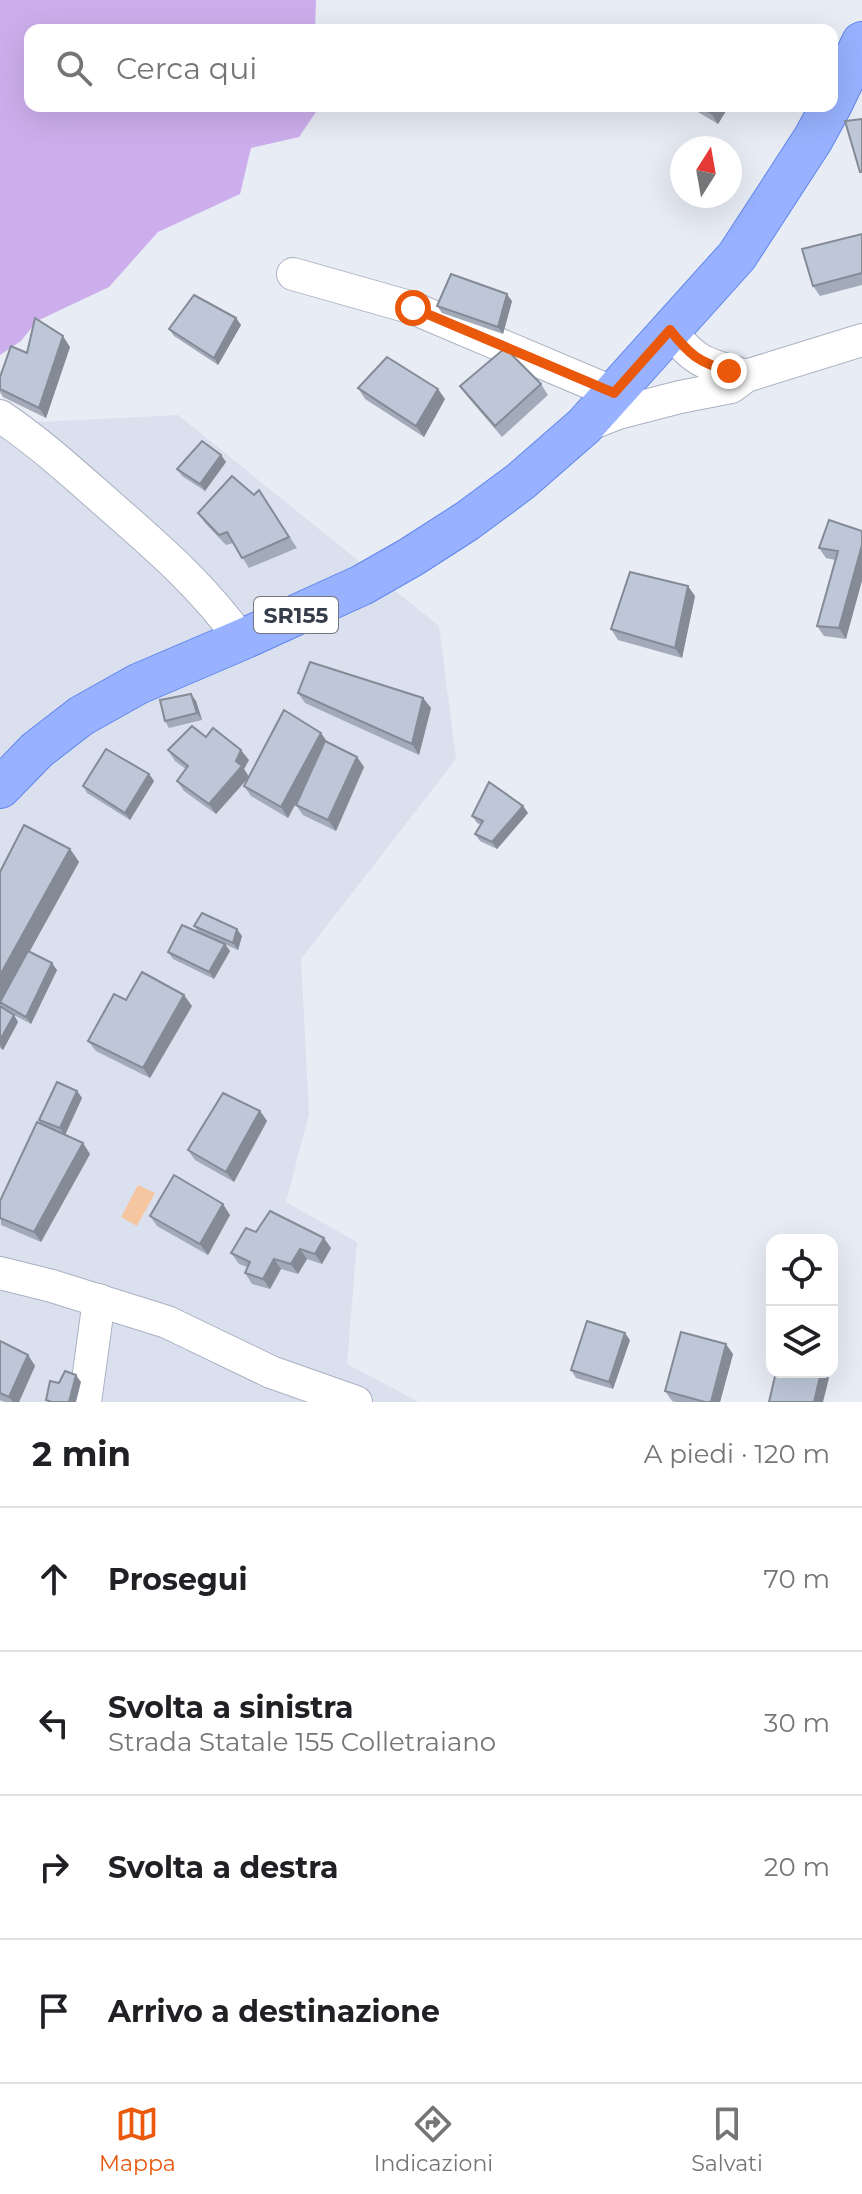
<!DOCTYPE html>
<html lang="it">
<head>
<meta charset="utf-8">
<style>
  body { margin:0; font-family:Montserrat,sans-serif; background:#f6f6f6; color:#202124 }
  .controls { position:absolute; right:24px; bottom:24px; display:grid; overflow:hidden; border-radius:16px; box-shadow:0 8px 32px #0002 }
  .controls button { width:72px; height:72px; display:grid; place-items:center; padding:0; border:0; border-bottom:2px solid #e0e0e0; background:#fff; color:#202124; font:40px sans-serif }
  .compass { position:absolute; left:670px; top:136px; width:72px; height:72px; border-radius:50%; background:#fff; box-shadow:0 8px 32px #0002; rotate:11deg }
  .stop { position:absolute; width:24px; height:24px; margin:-18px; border:6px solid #ea580c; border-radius:50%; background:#fff }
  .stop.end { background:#ea580c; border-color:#fff; box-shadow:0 2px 8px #0008 }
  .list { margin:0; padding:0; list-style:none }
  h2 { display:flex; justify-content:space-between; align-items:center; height:104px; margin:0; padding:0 32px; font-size:34px }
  h2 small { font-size:26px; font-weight:400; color:#757577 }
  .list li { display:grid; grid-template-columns:52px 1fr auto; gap:24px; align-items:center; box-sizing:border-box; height:144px; padding:0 32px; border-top:2px solid #e0e0e0 }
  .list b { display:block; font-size:30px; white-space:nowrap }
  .list p { margin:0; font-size:26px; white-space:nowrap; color:#757577 }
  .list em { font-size:26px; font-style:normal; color:#757577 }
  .icon { flex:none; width:44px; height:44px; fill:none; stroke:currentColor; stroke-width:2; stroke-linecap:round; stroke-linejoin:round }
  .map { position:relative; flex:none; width:862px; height:1402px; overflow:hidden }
  .search { position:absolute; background:#fff; box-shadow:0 8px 32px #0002; left:24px; right:24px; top:24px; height:88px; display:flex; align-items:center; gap:20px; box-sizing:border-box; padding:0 28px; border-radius:16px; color:#757577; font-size:30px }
  .sheet { height:680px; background:#fff }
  nav { display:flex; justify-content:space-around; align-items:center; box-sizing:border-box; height:112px; border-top:2px solid #e0e0e0; background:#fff; font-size:22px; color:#757577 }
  nav a { display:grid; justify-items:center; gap:4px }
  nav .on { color:#ea580c }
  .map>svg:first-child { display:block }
  .residential { fill:#dae0ee }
  .green { fill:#ccaeec }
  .water { fill:#f6c6a1 }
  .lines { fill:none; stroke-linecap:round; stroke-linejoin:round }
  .minor-casing { stroke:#aab1c2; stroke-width:34 }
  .major-casing { stroke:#5f85ed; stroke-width:42 }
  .minor { stroke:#fff; stroke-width:32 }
  .major { stroke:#98b2ff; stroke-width:40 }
  .wall { fill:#a3abba }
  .shaded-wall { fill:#848b97 }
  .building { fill:#bdc7d8; stroke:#848b97; stroke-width:2 }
  .route { stroke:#ea580c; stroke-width:10 }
  .labels { text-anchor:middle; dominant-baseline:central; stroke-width:6; stroke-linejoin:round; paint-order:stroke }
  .shield { fill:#fff; stroke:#727780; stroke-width:2 }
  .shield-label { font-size:22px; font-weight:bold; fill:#363d4a }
</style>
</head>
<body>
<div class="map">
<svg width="862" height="1402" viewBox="0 0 862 1402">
  <rect width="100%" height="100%" fill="#e8ecf5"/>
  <polygon class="residential" points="178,415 439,626 456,759 301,959 309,1114 286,1202 357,1242 347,1364 419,1402 0,1402 0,424"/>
  <polygon class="green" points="0,0 316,0 315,30 30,30 30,106 320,106 299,137 251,148 240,194 158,232 109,287 37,321 21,341 0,355"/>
  <polygon class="water" points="138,1185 155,1193 137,1226 121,1217"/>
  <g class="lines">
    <g class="minor-casing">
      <g id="minor">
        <polyline points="293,274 413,308 614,393"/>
        <path d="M670 330C697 365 706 363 746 376"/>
        <path d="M0 416C36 440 67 468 100 497 150 541 203 585 241 640"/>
        <polyline points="588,425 618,413 680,397 731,387 746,376 862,340"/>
        <polyline points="0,1273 52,1286 167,1322 271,1372 356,1402"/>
        <polyline points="85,1402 99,1300"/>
      </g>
    </g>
    <g class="major-casing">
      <g id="major">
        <polyline points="832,104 862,42"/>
        <polyline points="0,788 37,750 81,716 138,684 241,640 362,585 411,557 467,521 521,481 584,426 737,256 813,139 831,106"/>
      </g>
    </g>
    <use href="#minor" class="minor"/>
    <use href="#major" class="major"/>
  </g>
  <g class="wall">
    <polygon points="688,106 729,106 718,124"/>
    <polygon points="862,234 862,285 820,296 813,286"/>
    <polygon points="512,301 503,334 442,313 437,306"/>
    <polygon points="236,318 241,325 218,365 174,336 169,329"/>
    <polygon points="70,347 46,418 3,397 0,392 0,377 27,353"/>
    <polygon points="541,384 548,395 502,437 467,396 460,386"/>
    <polygon points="358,388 445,399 424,437 365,399"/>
    <polygon points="221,455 226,462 205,491 182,476 177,469"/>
    <polygon points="259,490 297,548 249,568 233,543 226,545 205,523 198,513 254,495"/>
    <polygon points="862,531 846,639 824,636 817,626 835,560 826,558 819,548"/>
    <polygon points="695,596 682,658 618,640 611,629"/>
    <polygon points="298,693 423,698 431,708 419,755 305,703"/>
    <polygon points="191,694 196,701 202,720 169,728 165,721"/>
    <polygon points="206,737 249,760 244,769 249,777 216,814 184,791 177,781 186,769 175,761 168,750"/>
    <polygon points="328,743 357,757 364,767 336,831 303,815 296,805 301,793 288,818 251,796 244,786"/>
    <polygon points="149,774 154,781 130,820 87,793 83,786"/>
    <polygon points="523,806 528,813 497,849 480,841 475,834 481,825 477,823 472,816"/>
    <polygon points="70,849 79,862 29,952 57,970 31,1024 14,1015 18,1022 3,1050 0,1048 0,1006 3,1008 0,1005 0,872"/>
    <polygon points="194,926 242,936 238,950 208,937 225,944 230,951 214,979 173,959 168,952 199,933"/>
    <polygon points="126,1000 192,1006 150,1078 96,1051 88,1041"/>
    <polygon points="77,1091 82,1098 65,1135 90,1154 41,1242 1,1225 0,1201 41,1124 39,1120"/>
    <polygon points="260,1111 267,1121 234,1182 195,1160 188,1150"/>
    <polygon points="230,1215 208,1255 157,1226 150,1216"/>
    <polygon points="256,1232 331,1248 322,1264 307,1259 298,1274 281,1269 270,1289 252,1284 245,1273 247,1267 239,1264 231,1253"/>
    <polygon points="630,1340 613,1389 576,1378 571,1370"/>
    <polygon points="0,1341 28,1355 35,1366 19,1402 5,1402 0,1400"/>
    <polygon points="733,1354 720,1402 675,1402 672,1401 665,1391"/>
  </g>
  <g class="shaded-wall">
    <polygon points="716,106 729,106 718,124 711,113"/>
    <polygon points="507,294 512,301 503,334 498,327"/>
    <polygon points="236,318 241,325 218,365 214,358"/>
    <polygon points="63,336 70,347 46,418 39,408"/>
    <polygon points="438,389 445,399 424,437 416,426"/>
    <polygon points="221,455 226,462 205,491 200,484"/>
    <polygon points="862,545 862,581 846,639 839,628"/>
    <polygon points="688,586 695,596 682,658 675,648"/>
    <polygon points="191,694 196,701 202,720 197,713"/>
    <polygon points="423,698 431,708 419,755 412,744"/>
    <polygon points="321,733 328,743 288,818 281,807"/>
    <polygon points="241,750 249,760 244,769 249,777 216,814 209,804"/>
    <polygon points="357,757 364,767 336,831 328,820"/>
    <polygon points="149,774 154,781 130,820 125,813"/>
    <polygon points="523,806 528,813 497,849 492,842"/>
    <polygon points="70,849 79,862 0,1005 0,975"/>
    <polygon points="237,929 242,936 238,950 233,943"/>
    <polygon points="225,944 230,951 214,979 209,972"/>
    <polygon points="52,963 57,970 31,1024 26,1017"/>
    <polygon points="184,995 192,1006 150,1078 143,1068"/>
    <polygon points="14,1015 18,1022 3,1050 0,1045 0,1040"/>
    <polygon points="77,1091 82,1098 65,1135 60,1128"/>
    <polygon points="260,1111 267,1121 234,1182 226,1172"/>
    <polygon points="83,1143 90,1154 41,1242 34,1232"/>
    <polygon points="223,1204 230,1215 208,1255 200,1244"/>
    <polygon points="324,1238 331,1248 322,1264 315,1254"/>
    <polygon points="300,1249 307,1259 298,1274 291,1264"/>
    <polygon points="274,1259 281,1269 270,1289 263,1279"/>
    <polygon points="625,1333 630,1340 613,1389 609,1382"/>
    <polygon points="726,1344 733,1354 720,1402 711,1402"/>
    <polygon points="28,1355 35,1366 19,1402 13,1402 9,1397"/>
    <polygon points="821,1372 825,1372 829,1378 823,1402 814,1402"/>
    <polygon points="76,1375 81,1382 76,1402 69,1402"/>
  </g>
  <g class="building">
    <polygon points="698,106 716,106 711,113"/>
    <polygon points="862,119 862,172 860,172 845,121"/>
    <polygon points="862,234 862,273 813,286 802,249"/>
    <polygon points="451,274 507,294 498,327 437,306"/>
    <polygon points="194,295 236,318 214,358 169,329"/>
    <polygon points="35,318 63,336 39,408 0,389 0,377 11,346 27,353"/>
    <polygon points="505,348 541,384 495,426 460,386"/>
    <polygon points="387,357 438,389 416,426 358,388"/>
    <polygon points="202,441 221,455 200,484 177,469"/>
    <polygon points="232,476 254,495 259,490 289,537 242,558 227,532 219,535 198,513"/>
    <polygon points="829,520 862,531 862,545 839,628 817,626 838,551 819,548"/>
    <polygon points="630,572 688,586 675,648 611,629"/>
    <polygon points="310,662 423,698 412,744 298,693"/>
    <polygon points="191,694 197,713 165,721 160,700"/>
    <polygon points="284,710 321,733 281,807 244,786"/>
    <polygon points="192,726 206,737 213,728 241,750 236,761 242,766 209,804 177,781 188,766 168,750"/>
    <polygon points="325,741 357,757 328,820 296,805"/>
    <polygon points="106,749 149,774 125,813 83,786"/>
    <polygon points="489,782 523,806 492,842 475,834 483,821 472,816"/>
    <polygon points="24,825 70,849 0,975 0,872"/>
    <polygon points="202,913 237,929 233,943 194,926"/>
    <polygon points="182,925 225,944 209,972 168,952"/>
    <polygon points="28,951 52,963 26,1017 0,1002"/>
    <polygon points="142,972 184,995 143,1068 88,1041 114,994 126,1000"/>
    <polygon points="0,1006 14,1015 0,1040"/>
    <polygon points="57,1082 77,1091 60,1128 39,1120"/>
    <polygon points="223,1093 260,1111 226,1172 188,1150"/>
    <polygon points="37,1122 83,1143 34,1232 0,1218 0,1201"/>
    <polygon points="174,1175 223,1204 200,1244 150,1216"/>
    <polygon points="270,1211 324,1238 315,1254 300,1249 291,1264 274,1259 263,1279 245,1273 250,1262 231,1253 246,1228 256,1232"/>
    <polygon points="587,1321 625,1333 609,1382 571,1370"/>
    <polygon points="681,1332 726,1344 711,1402 705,1402 665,1391"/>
    <polygon points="0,1341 28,1355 9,1397 0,1393"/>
    <polygon points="65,1371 76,1375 69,1402 52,1402 46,1400 50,1381 59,1383"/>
    <polygon points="776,1372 821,1372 814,1402 769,1402"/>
  </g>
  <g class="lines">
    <path class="route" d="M413 308 614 393 670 330C690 355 698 362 729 371"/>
  </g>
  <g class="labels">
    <rect class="shield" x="254" y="597" width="84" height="36" rx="6"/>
    <g class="shield-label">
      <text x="296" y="615">SR155</text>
    </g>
  </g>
</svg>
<div class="controls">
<button><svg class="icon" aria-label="locate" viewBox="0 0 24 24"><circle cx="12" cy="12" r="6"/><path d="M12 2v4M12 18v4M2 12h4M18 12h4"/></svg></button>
<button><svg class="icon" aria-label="layers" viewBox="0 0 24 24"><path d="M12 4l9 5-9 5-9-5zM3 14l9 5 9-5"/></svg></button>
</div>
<svg class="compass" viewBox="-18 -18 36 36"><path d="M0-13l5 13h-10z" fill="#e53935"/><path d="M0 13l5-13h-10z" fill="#757577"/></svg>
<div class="stop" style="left:413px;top:308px"></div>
<div class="stop end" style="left:729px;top:371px"></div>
<div class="search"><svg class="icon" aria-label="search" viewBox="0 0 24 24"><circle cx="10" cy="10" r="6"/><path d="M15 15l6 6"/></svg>Cerca qui</div>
</div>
<section class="sheet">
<h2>2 min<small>A piedi · 120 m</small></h2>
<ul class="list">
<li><svg class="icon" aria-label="ahead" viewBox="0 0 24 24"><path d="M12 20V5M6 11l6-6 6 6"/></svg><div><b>Prosegui</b></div><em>70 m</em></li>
<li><svg class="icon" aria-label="left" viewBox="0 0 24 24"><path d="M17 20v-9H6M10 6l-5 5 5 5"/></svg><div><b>Svolta a sinistra</b><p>Strada Statale 155 Colletraiano</p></div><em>30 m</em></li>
<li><svg class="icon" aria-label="right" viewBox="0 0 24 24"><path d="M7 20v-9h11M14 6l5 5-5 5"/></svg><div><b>Svolta a destra</b></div><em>20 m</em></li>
<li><svg class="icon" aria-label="arrive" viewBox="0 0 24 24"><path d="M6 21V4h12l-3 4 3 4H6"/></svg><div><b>Arrivo a destinazione</b></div></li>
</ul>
</section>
<nav>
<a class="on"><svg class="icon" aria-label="map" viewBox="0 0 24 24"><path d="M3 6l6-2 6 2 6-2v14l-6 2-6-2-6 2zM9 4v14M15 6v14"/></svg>Mappa</a>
<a><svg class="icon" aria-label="directions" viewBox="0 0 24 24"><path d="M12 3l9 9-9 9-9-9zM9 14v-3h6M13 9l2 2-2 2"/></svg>Indicazioni</a>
<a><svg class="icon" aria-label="saved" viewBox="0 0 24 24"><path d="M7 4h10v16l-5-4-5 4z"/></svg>Salvati</a>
</nav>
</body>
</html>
